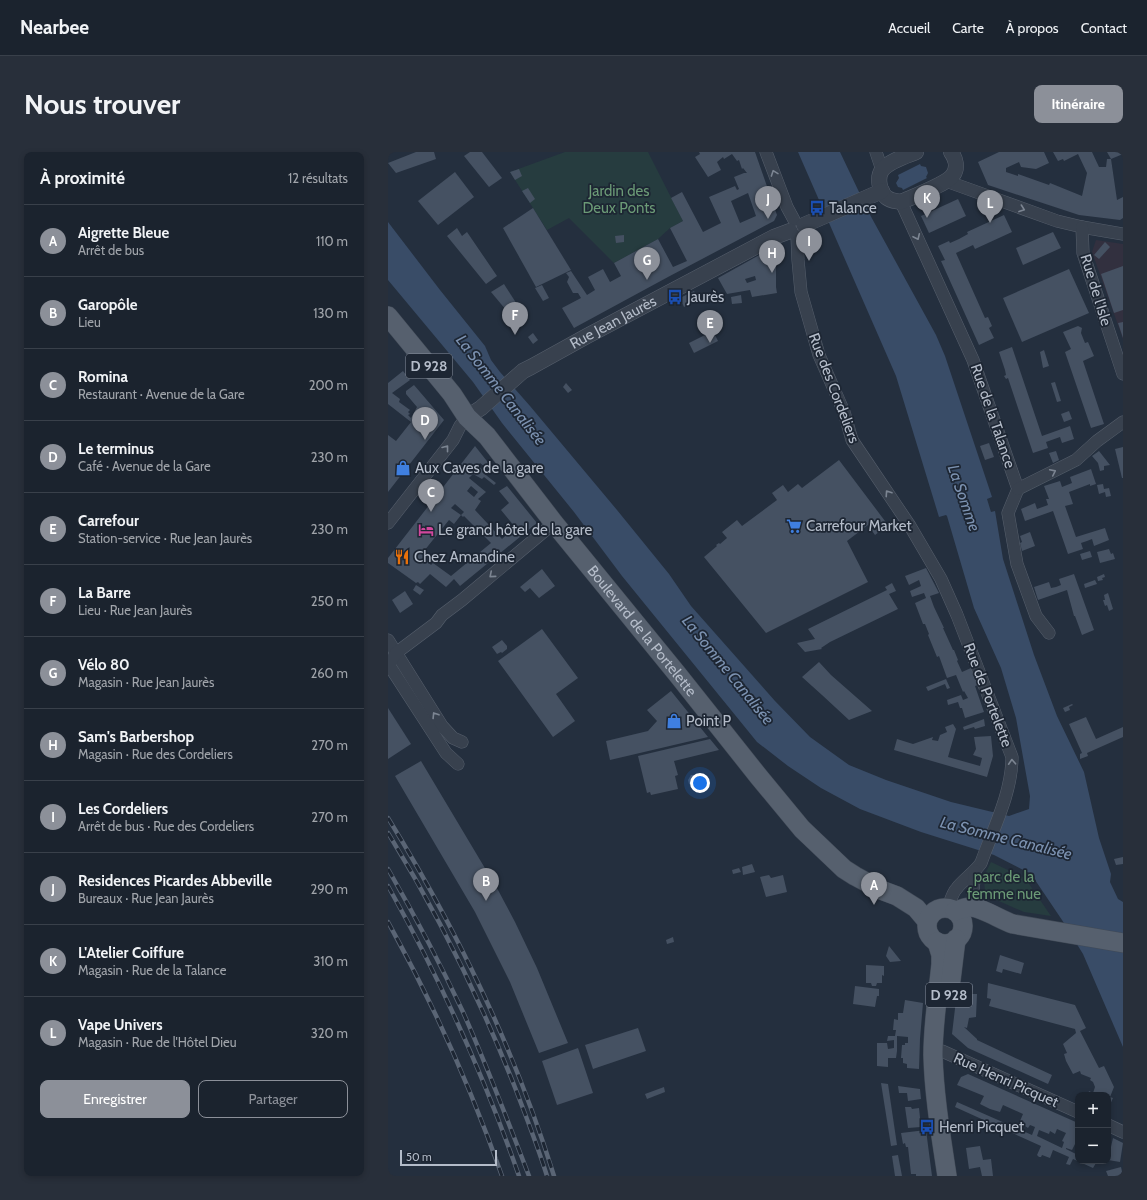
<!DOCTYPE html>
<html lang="fr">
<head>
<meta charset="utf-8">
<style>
  body { margin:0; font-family:Cabin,sans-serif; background:#282f3a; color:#f1f3f6 }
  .controls { position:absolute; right:12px; bottom:12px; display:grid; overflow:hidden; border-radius:8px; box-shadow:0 2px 6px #0003 }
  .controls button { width:36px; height:36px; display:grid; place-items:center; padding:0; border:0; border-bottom:1px solid #39404a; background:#1b232e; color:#f1f3f6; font:20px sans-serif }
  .scale { position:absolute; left:12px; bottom:10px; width:97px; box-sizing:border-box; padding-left:4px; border:2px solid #b4bcc9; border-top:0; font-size:11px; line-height:14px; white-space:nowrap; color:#b4bcc9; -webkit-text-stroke:3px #1d2633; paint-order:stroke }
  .you { position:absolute; left:312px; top:631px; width:14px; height:14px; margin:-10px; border:3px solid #fff; border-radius:50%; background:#1a73e8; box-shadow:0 0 0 6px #1a73e833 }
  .badge { display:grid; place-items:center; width:26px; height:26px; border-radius:50%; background:#8c9099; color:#fff; font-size:13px; font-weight:700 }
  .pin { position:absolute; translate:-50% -33px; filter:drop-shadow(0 1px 2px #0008) }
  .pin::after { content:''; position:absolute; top:21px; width:14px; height:12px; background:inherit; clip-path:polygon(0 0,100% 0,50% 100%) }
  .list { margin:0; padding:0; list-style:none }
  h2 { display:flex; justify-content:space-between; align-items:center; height:52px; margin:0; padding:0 16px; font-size:17px }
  h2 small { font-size:13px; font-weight:400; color:#a0a4aa }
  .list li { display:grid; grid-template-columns:26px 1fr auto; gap:12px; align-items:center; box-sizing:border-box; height:72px; padding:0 16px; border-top:1px solid #39404a }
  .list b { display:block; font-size:15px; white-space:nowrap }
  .list p { margin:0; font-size:13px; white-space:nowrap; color:#a0a4aa }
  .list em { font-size:13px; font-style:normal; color:#a0a4aa }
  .actions { display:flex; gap:8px; padding:12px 16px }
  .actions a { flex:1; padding:9px 0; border:1px solid #8c9099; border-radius:8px; text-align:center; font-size:14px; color:#8c9099 }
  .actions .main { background:#8c9099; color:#fff }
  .map { position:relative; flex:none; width:735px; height:1024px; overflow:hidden; border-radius:8px }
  header { display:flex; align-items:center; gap:24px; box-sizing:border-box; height:56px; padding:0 20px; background:#1b232e; border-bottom:1px solid #39404a }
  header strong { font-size:19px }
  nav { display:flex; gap:22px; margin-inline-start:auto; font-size:14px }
  .intro { display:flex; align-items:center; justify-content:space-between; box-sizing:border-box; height:96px; padding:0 24px }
  h1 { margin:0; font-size:28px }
  .button { padding:10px 18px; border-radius:8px; background:#8c9099; color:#fff; font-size:14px; font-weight:700 }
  main { display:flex; gap:24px; padding:0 24px }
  aside { flex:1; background:#1b232e; border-radius:8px; box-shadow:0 2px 6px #0003 }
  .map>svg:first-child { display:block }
  .medical { fill:#32303f }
  .green { fill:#263c3f }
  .water { fill:#394c67 }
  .building { fill:#455162; fill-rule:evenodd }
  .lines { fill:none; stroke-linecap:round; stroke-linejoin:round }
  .minor-casing { stroke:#565f6c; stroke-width:13 }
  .tertiary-casing { stroke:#565f6c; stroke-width:16 }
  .primary-casing { stroke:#414a57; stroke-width:20 }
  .minor { stroke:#38414e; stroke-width:12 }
  .tertiary { stroke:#38414e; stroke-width:15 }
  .primary { stroke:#56606e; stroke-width:19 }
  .rail-casing { stroke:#5a6575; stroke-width:4.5 }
  .rail { stroke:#1d2633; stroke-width:3; stroke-dasharray:9; stroke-linecap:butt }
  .oneway { stroke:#7c8592 }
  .labels { text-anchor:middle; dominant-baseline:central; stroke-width:3.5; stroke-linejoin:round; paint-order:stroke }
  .shield { fill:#1d2633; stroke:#878f9c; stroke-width:1 }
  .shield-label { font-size:14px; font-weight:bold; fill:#b4bcc9 }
  .park-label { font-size:15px; fill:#6b9a76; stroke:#1d2633 }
  .poi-label { font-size:15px; fill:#b4bcc9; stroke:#1d2633; text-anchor:start }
  .street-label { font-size:15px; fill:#b4bcc9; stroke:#1d2633 }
  .water-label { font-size:16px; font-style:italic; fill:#7c92b1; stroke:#1d2633 }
</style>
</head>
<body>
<header>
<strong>Nearbee</strong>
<nav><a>Accueil</a><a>Carte</a><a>À propos</a><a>Contact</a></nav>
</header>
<div class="intro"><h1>Nous trouver</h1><a class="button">Itinéraire</a></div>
<main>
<aside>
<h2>À proximité<small>12 résultats</small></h2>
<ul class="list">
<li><span class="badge">A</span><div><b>Aigrette Bleue</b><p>Arrêt de bus</p></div><em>110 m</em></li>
<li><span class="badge">B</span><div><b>Garopôle</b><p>Lieu</p></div><em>130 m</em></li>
<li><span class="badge">C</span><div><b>Romina</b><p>Restaurant · Avenue de la Gare</p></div><em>200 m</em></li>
<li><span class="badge">D</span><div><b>Le terminus</b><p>Café · Avenue de la Gare</p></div><em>230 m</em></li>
<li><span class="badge">E</span><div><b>Carrefour</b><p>Station-service · Rue Jean Jaurès</p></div><em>230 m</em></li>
<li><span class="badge">F</span><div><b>La Barre</b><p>Lieu · Rue Jean Jaurès</p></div><em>250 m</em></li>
<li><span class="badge">G</span><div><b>Vélo 80</b><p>Magasin · Rue Jean Jaurès</p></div><em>260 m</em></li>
<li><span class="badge">H</span><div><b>Sam's Barbershop</b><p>Magasin · Rue des Cordeliers</p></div><em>270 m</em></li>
<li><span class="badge">I</span><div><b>Les Cordeliers</b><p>Arrêt de bus · Rue des Cordeliers</p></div><em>270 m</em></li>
<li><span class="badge">J</span><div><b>Residences Picardes Abbeville</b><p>Bureaux · Rue Jean Jaurès</p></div><em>290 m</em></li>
<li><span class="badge">K</span><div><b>L'Atelier Coiffure</b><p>Magasin · Rue de la Talance</p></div><em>310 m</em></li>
<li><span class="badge">L</span><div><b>Vape Univers</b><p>Magasin · Rue de l'Hôtel Dieu</p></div><em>320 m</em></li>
</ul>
<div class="actions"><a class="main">Enregistrer</a><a>Partager</a></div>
</aside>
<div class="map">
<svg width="735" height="1024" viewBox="0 0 735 1024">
  <rect width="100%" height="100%" fill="#242f3e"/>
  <polygon class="medical" points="708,88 735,92 735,187 704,100"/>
  <g class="green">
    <polygon points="177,0 260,0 295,69 282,76 270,87 226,111 181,66 159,78 122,20"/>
    <polygon points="603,710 637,726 663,764 636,760 597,743 596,724"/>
  </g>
  <g class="water">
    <polygon points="410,0 452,0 481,61 548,183 557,204 604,345 599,347 603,360 607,359 615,407 646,503 669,564 696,620 711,686 723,722 722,730 730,747 735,750 735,895 695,802 674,768 643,722 606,703 533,680 472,657 433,636 400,614 369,590 234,424 186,360 114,271 85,230 0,128 0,70 52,138 97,194 103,208 112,220 142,254 229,358 281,422 303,454 387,549 422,585 461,613 498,628 563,650 621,664 641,657 642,644 628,566 613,516 586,456 559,364 558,363 551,365 508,224"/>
    <polygon points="532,12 533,14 538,15 540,21 538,25 539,26 515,38 514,36 510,35 508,31 511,26 510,23"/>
  </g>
  <g class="building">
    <polygon points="28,0 46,0 48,7 8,21 0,11"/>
    <polygon points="82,0 94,0 114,26 101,35 76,4"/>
    <path d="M311 0H367L389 63 386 69 280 125 186 176 174 156 193 146 190 141H185L179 130 181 125 178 121 183 119 199 143 207 138 200 125 215 117 222 130 233 124 226 111 270 87 285 115 299 109 282 76 295 69 283 46 294 40 315 80 333 71 321 45 347 34 349 38 351 37 346 25 356 21H359L355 16 354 17 351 8 349 9 344 2 336 7 335 5 329 10 333 18 320 25 307 5 312 2ZM360 41 368 64 352 71 343 49Z"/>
    <polygon points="611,0 656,0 661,11 648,17 633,15 631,10 618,16 618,20 630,24 630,22 661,33 662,31 694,44 699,21 690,2 676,9 675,7 670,9 665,0 704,0 711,15 718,15 719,7 723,7 729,48 735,45 735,66 732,68 691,63 600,33 590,10"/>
    <polygon points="719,0 735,0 735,2 723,7"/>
    <polygon points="131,17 134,24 127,28 122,20"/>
    <polygon points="67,20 86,45 50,73 30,49"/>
    <polygon points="140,36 147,47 142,51 134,39"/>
    <polygon points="570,47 578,64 541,81 533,64"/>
    <polygon points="145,56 183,118 148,135 115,76"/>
    <polygon points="616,63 624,80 587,97 585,93 568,101 597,166 600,165 604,174 601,176 606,186 591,193 553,109 557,108 550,94 561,89 562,91 571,87 580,82 579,80"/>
    <polygon points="69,76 74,84 79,80 109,124 98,132 59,84"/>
    <polygon points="665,80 673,96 635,113 628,96"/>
    <polygon points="236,83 236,90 228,91 227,84"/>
    <polygon points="717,90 722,95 711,107 706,103"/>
    <path d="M384 96 388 98V135L389 141 364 145 362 138 339 142 330 126ZM367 124 368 128 359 131 357 127Z"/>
    <polygon points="735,114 735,158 726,161 713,122"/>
    <polygon points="681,117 701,161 634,190 615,146"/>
    <polygon points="116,132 132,157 123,164 103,140"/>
    <polygon points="154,133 161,146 155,149 147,136"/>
    <polygon points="306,139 311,147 296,155 292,146"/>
    <polygon points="353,143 354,151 344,152 343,145"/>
    <polygon points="735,170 735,186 730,171"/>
    <polygon points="690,174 694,176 693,181 697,191 700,190 706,204 695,209 716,272 703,276 677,200 683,197 675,180"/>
    <polygon points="325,179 330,189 306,201 301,191"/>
    <polygon points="145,181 150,188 145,192 140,185"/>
    <polygon points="624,195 654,284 682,274 686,287 674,291 672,285 658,290 660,296 645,301 620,226 618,227 616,224 618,223 617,218 611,200"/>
    <polygon points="656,198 661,214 655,216 652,200"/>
    <polygon points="15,219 22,228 4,241 12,247 11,250 22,258 20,260 22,262 20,263 23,266 29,255 18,242 18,239 26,233 56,268 0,340 0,283 8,289 23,270 0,252 0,231"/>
    <polygon points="667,230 673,249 669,250 663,231"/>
    <polygon points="178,231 184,238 180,241 175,235"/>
    <polygon points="681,259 684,267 676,270 673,262"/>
    <polygon points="601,291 606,305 597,308 592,294"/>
    <path d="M87 294 106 318 104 320 92 311 90 314 95 318 94 320 108 331 106 333 96 325 94 327 85 322 81 326 98 340 90 347 93 349 87 358 114 387 127 375 113 358 121 351 111 339 119 334 149 371 72 434 66 427 58 435 42 422 32 432 30 430 28 431 0 411V406ZM83 334 90 340 86 345 79 339ZM67 352 76 360 73 363 75 365 76 364 103 391 63 424 45 411 43 413 41 411 45 405 36 399 61 368 66 372 73 363 63 356Z"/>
    <polygon points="735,295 735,326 734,326 727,297"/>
    <polygon points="668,299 671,308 665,311 661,301"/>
    <polygon points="711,299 722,313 716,314 716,318 712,319 710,311 704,304"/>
    <polygon points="451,308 500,373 487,383 480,373 459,389 480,430 378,481 316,405 329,394 328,393 331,391 332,392 339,386 334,380 349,368 354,374 389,348 384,341 395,333 400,340 410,332 414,336"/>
    <polygon points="703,317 708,332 702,334 702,332 681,340 685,352 677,354 688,385 717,376 721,388 706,394 704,387 699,389 693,391 695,397 680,402 665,359 637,369 633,357 647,351 649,357 660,353 658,347 661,347 656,334 672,329 674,335 684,331 682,325"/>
    <polygon points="715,332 716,337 721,336 723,344 718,345 717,340 711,342 709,333"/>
    <polygon points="642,380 647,394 634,399 632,391 634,390 632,384"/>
    <polygon points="721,397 723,402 725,401 727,407 712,411 709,400"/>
    <polygon points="702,399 704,405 694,408 692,402"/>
    <polygon points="538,416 551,441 542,444 546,455 556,476 555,476 565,498 566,498 570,508 569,509 574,520 583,516 590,533 587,534 596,560 577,566 574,556 572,556 570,550 560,553 559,548 573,543 575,548 580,546 576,539 575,540 568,523 559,526 551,504 549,505 540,483 541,482 537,472 535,472 527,451 538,446 536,441 524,445 522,439 533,434 531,428 521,433 517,424"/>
    <polygon points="154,417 167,434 151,446 142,436 137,440 132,435"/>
    <polygon points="686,422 706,478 694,483 687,464 686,464 679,438 650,448 646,435 661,430 663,436 668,435 673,433 671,427"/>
    <polygon points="716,422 717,425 714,426 715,428 710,429 709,425"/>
    <polygon points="707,428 709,432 697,436 696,432"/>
    <polygon points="504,431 508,439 501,442 510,457 442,490 433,496 434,497 417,500 409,491 427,487 420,477 499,438 497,435"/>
    <polygon points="28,433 36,438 32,443 25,438"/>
    <polygon points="17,439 25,452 12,461 4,448"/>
    <polygon points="720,441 725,457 721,459 719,453 717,454 715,448 717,448 716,443"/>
    <polygon points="154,477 190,526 168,542 187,569 165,585 110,509"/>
    <polygon points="114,488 119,494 119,497 114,501 113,500 109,502 104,495"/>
    <polygon points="431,510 443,523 484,559 461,568 434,543 414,525"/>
    <polygon points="558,527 562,536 559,537 557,532 540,539 538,535"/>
    <polygon points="283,539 320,585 222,608 218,589 260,579 269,569 259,558"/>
    <polygon points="684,552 685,553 681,555 682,558 677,560 675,556"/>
    <polygon points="0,556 23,592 0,607"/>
    <polygon points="698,565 708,587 735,575 735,585 699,601 700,604 692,607 692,602 694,601 681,572"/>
    <polygon points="596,567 597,574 587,577 586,575 576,578 575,575"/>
    <polygon points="565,572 568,577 560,605 592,614 594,606 585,603 588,597 586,585 603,584 605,604 599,625 506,598 509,587 525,592 545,585 544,588 550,589 552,583 559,580 557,575"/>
    <polygon points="322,587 331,598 286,609 290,623 287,624 290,637 263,643 262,640 259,641 250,604"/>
    <polygon points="33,609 110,738 127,770 149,816 180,891 151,901 122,830 87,760 7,624"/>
    <polygon points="303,623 306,623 315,625 315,630 313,630 311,633 312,640 308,641 308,635 301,632 300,628"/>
    <polygon points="735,705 735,712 728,713 726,707"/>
    <polygon points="364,712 367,720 355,723 354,715"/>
    <polygon points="351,716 353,720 345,722 344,718"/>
    <polygon points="381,723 383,726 395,723 399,740 378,745 372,725"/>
    <polygon points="285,785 286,790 279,792 278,788"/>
    <polygon points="501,794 513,809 502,810 498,804"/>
    <polygon points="612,803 636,811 633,822 615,817 614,821 608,819"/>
    <polygon points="478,813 496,814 496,824 494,823 494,831 489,831 488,834 484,834 483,831 478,831"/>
    <polygon points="570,831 585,832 584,842 589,842 588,865 581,866 579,876 576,875 589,887 589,888 664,923 660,932 580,896 564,882"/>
    <polygon points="600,831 687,853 698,876 692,879 711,916 716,914 726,935 722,945 725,946 720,957 720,943 700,943 701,939 705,941 707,935 705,930 702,928 703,926 693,922 692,919 685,922 678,909 676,902 679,901 675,892 688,881 687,877 601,854 603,847 599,846"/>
    <polygon points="467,834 491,837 491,844 489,844 487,855 465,852"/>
    <polygon points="517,848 535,851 532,887 531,917 519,916 519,912 515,911 515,906 513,906 514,893 517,893 517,891 520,891 520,885 509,884 509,899 508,906 500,906 500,915 489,914 489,891 499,891 500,897 506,896 506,888 499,889 500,884 507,884 508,878 505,878 506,867 510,868 510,861 515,861"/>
    <polygon points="250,876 258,899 205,917 197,893"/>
    <polygon points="190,896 205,941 169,953 154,909"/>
    <path d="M580 922 690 971V986L684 998 678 996V997L690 1003V1009H703L708 1011 705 1016 685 1007 682 1013 678 1012 681 1005 665 998 662 1006 654 1003 653 1005H651L649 1003 653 994 567 955 569 950 644 983 647 975 642 973 640 976 637 974V972L632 969 635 962 615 953 612 960 602 957 592 952 596 944 569 933 573 925ZM669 977 678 981 674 989 676 990 674 996 649 984 651 978 661 982 662 979 667 982Z"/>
    <polygon points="493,931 500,932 509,993 503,994"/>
    <polygon points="510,934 532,937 533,947 520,949 519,941 511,941"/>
    <polygon points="276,935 277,940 259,947 257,942"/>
    <polygon points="517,955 523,955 524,957 531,956 533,975 520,976"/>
    <polygon points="538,978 544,1024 528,1024 528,1022 523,1022 520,995 518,995 517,991 515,992 513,981"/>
    <polygon points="725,986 735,991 732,1010 720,1008"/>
    <polygon points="592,994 595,1008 603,1007 605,1024 594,1024 592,1015 581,1017 578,996"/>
    <polygon points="510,1003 514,1024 507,1024 504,1004"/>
    <polygon points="733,1015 735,1024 720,1024 718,1019"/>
  </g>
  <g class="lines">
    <g class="minor-casing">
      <g id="minor">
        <polyline points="378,0 399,55 406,68"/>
        <polyline points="488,0 494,18"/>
        <polyline points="558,29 669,69 694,75 735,82"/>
        <polyline points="513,50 585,208 630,337 620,361 629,412 648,464 661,481"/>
        <polyline points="694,75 695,101 735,222"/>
        <path d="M409 84 410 108 413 140 431 203 456 260 464 288 522 374 553 427 569 463 624 605C624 641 605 677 593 711 586 721 576 727 569 736 564 741 562 750 560 756"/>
        <polyline points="630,337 688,308 709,289 735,270"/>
        <polyline points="0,371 65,288 72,274 79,265"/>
        <polyline points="0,488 54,574 65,586 74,590"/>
        <polyline points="70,612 58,601 1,513 8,501 48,471 54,463 74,448 166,371"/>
        <path d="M587 719C586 731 583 744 588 755"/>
        <polyline points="546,899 554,899 690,960"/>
        <polyline points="720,973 735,980"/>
      </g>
    </g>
    <g class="tertiary-casing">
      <g id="tertiary">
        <path d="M528 0C518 4 501 9 494 18 489 25 491 39 498 45 502 49 508 49 513 50 524 45 559 32 565 23 570 16 568 7 563 0"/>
        <polyline points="416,73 494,39"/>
        <path id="s1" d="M79 265 93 256 135 219 143 215 199 184 386 85 402 79"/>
      </g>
    </g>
    <g class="primary-casing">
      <g id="primary">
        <path id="s2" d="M0 164 64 242 79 265 99 284 166 371 290 523 371 625 414 677 456 717 467 724 493 738 509 744 528 756 539 769"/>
        <circle cx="557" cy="774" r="18"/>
        <path d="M567 759C572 758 577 755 582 755 593 755 613 768 625 772L735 791"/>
        <path d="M549 790 553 803V812C550 842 545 872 545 903 546 943 553 984 559 1024"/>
        <polyline points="563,828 568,787"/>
      </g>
    </g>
    <use href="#minor" class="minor"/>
    <use href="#tertiary" class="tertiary"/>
    <use href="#primary" class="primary"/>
    <g class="rail-casing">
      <g id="rail">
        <path d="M0 666C69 778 127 898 166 1024"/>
        <path d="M0 681C50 762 93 849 128 938 139 967 150 995 159 1024"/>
        <path d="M0 717C27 764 52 811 75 860 99 914 120 969 141 1024"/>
        <path d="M0 734C51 825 97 926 131 1024"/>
        <path d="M0 770C45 851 83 936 114 1024"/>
      </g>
    </g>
    <use href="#rail" class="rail"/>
  </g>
  <defs><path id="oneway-chevron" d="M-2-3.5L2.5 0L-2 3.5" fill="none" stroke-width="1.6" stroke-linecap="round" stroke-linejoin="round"/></defs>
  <g class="oneway">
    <use href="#oneway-chevron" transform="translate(386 21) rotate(-110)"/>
    <use href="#oneway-chevron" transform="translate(634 57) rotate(20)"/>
    <use href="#oneway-chevron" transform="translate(529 85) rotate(65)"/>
    <use href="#oneway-chevron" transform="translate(58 296) rotate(-52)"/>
    <use href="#oneway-chevron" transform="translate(665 320) rotate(-26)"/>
    <use href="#oneway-chevron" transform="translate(500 341) rotate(-124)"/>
    <use href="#oneway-chevron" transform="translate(104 423) rotate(140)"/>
    <use href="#oneway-chevron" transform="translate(47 563) rotate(-122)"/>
    <use href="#oneway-chevron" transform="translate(624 610) rotate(-93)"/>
  </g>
  <defs>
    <g id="bus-bare" transform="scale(1.2)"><path d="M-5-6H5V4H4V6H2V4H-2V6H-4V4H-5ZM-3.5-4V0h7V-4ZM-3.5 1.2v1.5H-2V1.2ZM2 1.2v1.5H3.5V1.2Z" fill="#1a4fb4" stroke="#1d2633" stroke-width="2.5" paint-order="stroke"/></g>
    <g id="shop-bare" transform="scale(1.2)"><path d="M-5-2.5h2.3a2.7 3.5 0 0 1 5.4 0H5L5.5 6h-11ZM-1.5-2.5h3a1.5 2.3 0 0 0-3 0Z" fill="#3f7fe0" stroke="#1d2633" stroke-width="2.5" paint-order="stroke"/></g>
    <g id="supermarket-bare" transform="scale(1.2)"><path d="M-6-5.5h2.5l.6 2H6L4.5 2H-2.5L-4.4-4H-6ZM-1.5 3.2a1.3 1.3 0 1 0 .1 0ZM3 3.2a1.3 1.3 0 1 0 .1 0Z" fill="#3f7fe0" stroke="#1d2633" stroke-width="2.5" paint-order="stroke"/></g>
    <g id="hotel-bare" transform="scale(1.2)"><path d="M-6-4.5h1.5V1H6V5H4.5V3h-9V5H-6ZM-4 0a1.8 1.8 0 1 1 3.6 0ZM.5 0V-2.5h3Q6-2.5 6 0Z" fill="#d1479c" stroke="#1d2633" stroke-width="2.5" paint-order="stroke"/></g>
    <g id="restaurant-bare" transform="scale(1.2)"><path d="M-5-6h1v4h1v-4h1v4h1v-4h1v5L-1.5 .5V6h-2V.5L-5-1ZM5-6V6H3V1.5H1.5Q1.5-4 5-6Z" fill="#e8710a" stroke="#1d2633" stroke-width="2.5" paint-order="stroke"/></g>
  </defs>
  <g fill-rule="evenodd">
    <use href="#bus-bare" x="429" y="56"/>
    <use href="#bus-bare" x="287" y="145"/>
    <use href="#shop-bare" x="15" y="316"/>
    <use href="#supermarket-bare" x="406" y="374"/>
    <use href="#hotel-bare" x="38" y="378"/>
    <use href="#restaurant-bare" x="14" y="405"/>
    <use href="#shop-bare" x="286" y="569"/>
    <use href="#bus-bare" x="539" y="975"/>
  </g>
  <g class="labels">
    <g class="shield">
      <rect x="18" y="202" width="46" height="24" rx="3"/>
      <rect x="538" y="831" width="46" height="24" rx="3"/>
    </g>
    <g class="shield-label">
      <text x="41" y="214">D 928</text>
      <text x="561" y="843">D 928</text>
    </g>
    <g class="park-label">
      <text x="231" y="39">Jardin des<tspan x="231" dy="17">Deux Ponts</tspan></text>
      <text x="616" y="725">parc de la<tspan x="616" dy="17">femme nue</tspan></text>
    </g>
    <g class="poi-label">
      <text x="441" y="56">Talance</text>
      <text x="299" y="145">Jaurès</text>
      <text x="27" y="316">Aux Caves de la gare</text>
      <text x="418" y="374">Carrefour Market</text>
      <text x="50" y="378">Le grand hôtel de la gare</text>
      <text x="26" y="405">Chez Amandine</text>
      <text x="298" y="569">Point P</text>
      <text x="551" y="975">Henri Picquet</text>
    </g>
    <g class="street-label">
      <text transform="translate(708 138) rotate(73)">Rue de l'Isle</text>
      <text stroke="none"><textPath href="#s1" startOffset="175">Rue Jean Jaurès</textPath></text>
      <text transform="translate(446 236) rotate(69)">Rue des Cordeliers</text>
      <text transform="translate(605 264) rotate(71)">Rue de la Talance</text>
      <text stroke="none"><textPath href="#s2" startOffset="405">Boulevard de la Portelette</textPath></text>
      <text transform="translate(600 543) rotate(69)">Rue de Portelette</text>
      <text transform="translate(618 928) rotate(24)">Rue Henri Picquet</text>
    </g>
    <g class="water-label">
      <text transform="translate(113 238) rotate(52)">La Somme Canalisée</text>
      <text transform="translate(576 346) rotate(71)">La Somme</text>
      <text transform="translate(340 518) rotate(51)">La Somme Canalisée</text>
      <text transform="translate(618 686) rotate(14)">La Somme Canalisée</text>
    </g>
  </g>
</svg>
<div class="controls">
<button>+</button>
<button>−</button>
</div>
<div class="scale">50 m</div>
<div class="you"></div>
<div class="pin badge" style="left:486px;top:753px">A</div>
<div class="pin badge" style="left:98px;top:749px">B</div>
<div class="pin badge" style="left:43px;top:360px">C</div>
<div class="pin badge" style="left:37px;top:288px">D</div>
<div class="pin badge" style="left:322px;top:191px">E</div>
<div class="pin badge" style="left:127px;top:183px">F</div>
<div class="pin badge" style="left:259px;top:128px">G</div>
<div class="pin badge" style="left:384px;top:121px">H</div>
<div class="pin badge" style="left:421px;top:109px">I</div>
<div class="pin badge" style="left:380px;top:67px">J</div>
<div class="pin badge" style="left:539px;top:66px">K</div>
<div class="pin badge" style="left:602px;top:71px">L</div>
</div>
</main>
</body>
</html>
